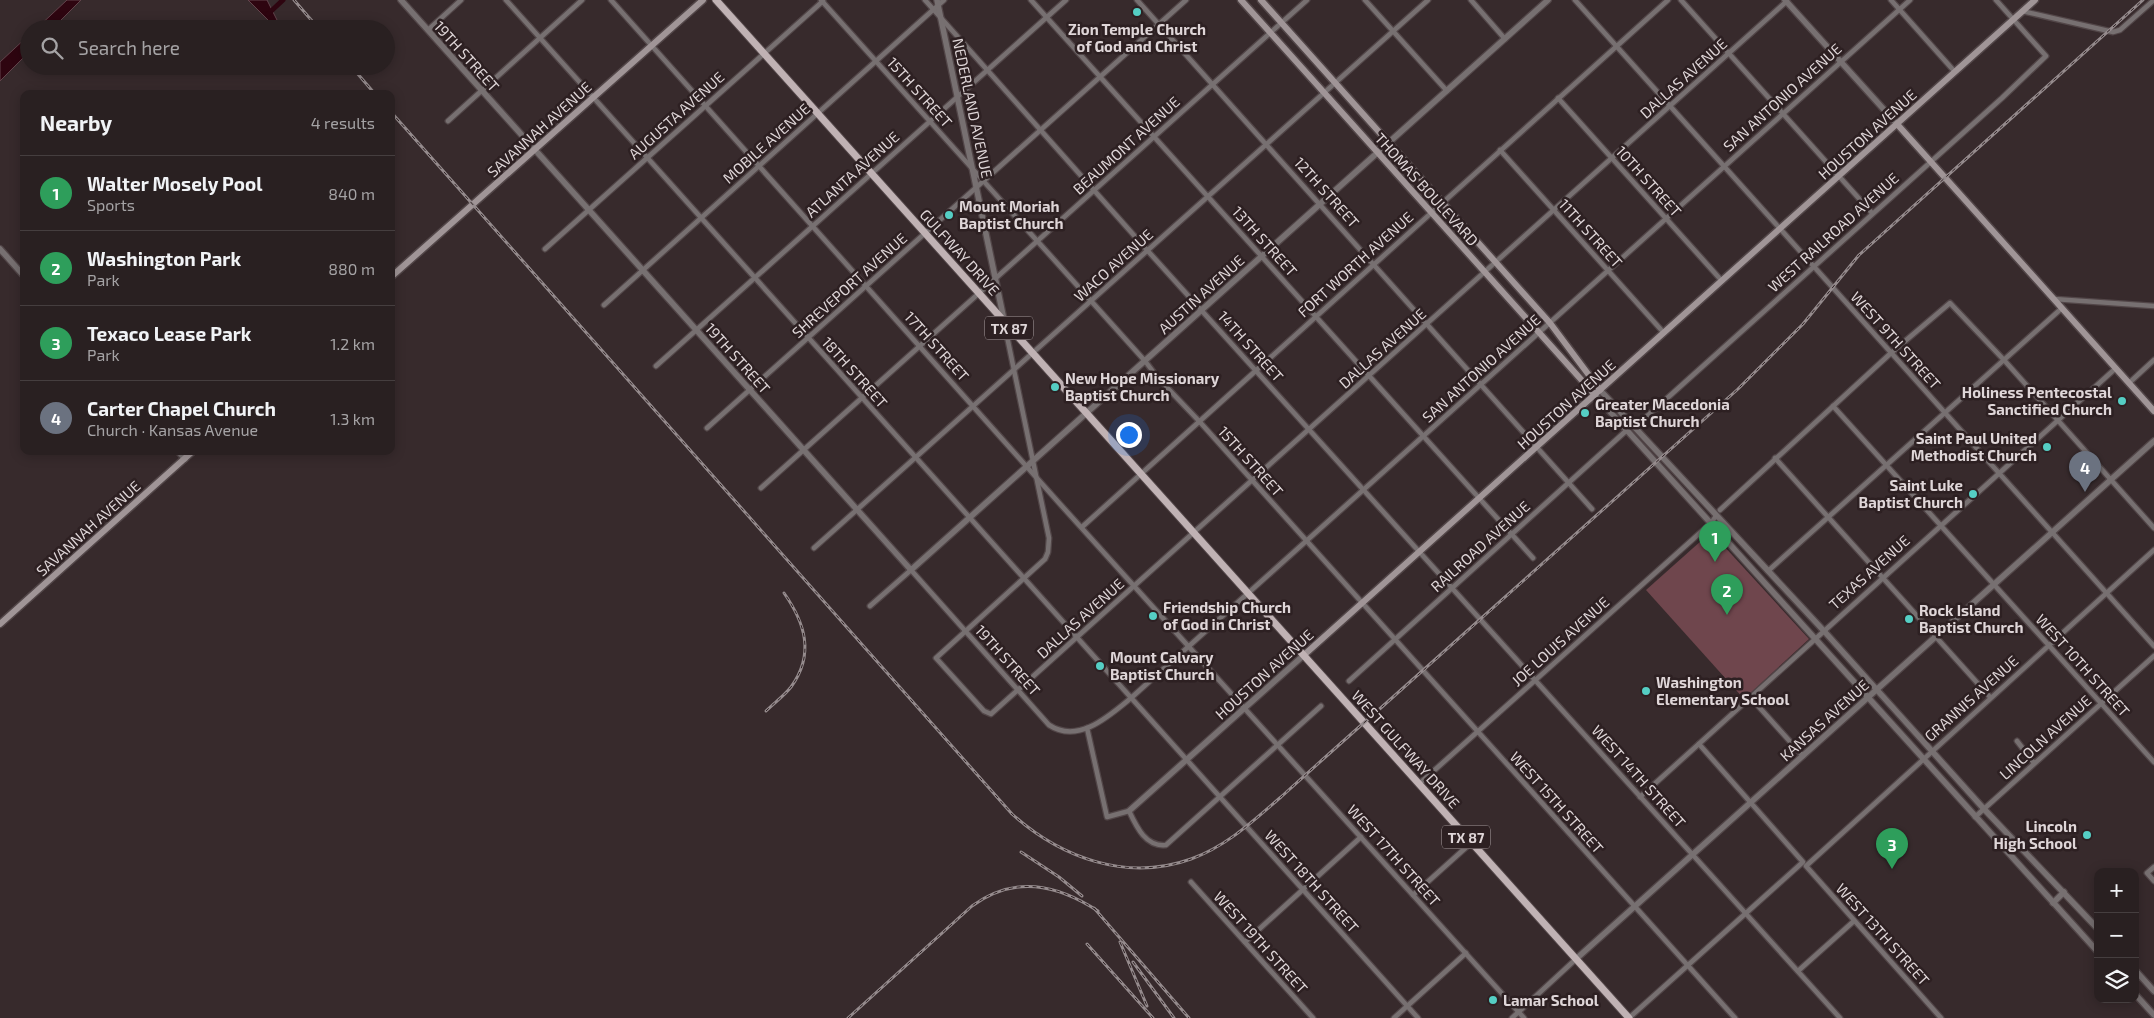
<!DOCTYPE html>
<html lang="en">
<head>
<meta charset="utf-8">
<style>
  body { margin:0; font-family:"Exo 2",sans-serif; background:#31282a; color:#f1f3f6 }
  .controls { position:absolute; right:15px; bottom:15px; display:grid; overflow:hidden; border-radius:10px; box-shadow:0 2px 12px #0003 }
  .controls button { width:45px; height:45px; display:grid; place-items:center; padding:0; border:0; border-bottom:1px solid #453e3f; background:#292021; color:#f1f3f6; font:25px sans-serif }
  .you { position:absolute; left:1128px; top:434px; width:18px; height:18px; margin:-12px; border:4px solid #fff; border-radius:50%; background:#1a73e8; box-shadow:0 0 0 8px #1a73e833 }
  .badge { display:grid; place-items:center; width:32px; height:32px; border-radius:50%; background:#0b8043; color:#fff; font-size:16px; font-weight:700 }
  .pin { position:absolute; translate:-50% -41px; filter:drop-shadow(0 1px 2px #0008) }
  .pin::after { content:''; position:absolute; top:26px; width:18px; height:15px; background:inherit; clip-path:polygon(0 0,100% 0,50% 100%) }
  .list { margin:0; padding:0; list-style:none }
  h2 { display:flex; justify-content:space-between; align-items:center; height:65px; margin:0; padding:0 20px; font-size:21px }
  h2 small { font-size:16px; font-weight:400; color:#a5a3a5 }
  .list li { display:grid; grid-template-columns:32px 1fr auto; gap:15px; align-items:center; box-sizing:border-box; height:75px; padding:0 20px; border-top:1px solid #453e3f }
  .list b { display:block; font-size:19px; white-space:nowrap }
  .list p { margin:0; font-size:16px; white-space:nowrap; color:#a5a3a5 }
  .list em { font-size:16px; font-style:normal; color:#a5a3a5 }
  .icon { flex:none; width:28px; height:28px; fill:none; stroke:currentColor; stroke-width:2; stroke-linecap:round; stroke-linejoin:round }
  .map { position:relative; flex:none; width:2154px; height:1018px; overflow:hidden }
  .search { position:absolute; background:#292021; box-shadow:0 2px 12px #0003; left:20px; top:20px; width:375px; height:55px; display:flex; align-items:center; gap:12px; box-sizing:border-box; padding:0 18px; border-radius:28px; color:#a5a3a5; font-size:19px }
  .panel { position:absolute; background:#292021; box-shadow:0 2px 12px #0003; left:20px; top:90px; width:375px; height:365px; border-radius:10px }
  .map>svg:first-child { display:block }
  .green { fill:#6f464d }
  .water { fill:#2e0510; stroke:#63444c }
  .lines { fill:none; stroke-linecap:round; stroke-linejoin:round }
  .canal { stroke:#2e0510; stroke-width:5 }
  .minor-casing { stroke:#524648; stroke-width:7 }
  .tertiary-casing { stroke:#524648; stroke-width:8 }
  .secondary-casing { stroke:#524648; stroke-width:9 }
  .primary-casing { stroke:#524648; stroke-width:9 }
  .minor { stroke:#777071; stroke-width:4.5 }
  .tertiary { stroke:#777071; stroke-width:5.5 }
  .secondary { stroke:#a09597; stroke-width:6 }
  .primary { stroke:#c0b2b4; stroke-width:7 }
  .rail-casing { stroke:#958b8d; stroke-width:3 }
  .rail { stroke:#2d2022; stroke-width:1; stroke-dasharray:4; stroke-linecap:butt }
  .poi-dot { fill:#55cec4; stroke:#2d2022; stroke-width:2 }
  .labels { text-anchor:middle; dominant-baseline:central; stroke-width:5; stroke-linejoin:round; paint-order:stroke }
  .shield { fill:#2d2022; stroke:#aa9fa1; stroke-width:1 }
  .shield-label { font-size:14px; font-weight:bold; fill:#dfd6d8 }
  .poi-label { font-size:15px; font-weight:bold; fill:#dfd6d8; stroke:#2d2022; text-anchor:start }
  .street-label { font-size:15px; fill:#dfd6d8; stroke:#2d2022 }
</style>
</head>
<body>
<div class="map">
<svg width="2154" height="1018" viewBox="0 0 2154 1018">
  <rect width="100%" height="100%" fill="#372a2c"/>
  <polygon class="green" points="1711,532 1809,639 1744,699 1646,590"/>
  <g class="water">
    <polygon points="67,0 81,0 52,29 36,29"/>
    <polygon points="248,0 267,0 277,20 274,23 270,22"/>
    <polygon points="29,35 29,52 0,81 0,62"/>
  </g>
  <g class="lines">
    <polyline class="canal" points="268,14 283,0"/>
    <g class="minor-casing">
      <g id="minor">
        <polyline points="506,0 1418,1018"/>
        <polyline points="611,0 1060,504 1524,1018"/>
        <polyline points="821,0 1145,361 1158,378 1199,421 1735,1018"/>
        <polyline points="925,0 1147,250 1840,1018"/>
        <polyline points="1031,0 1533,558"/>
        <polyline points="1137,0 1592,509"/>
        <polyline points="1365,0 1447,91"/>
        <polyline points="1471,0 1505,39"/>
        <polyline points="1575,0 2154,646"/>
        <polyline points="1681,0 1872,213"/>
        <polyline points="1891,0 1955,72"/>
        <polyline points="2022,11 2113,32 2120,30 2154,0"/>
        <polyline points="428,30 461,0"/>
        <polyline points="1558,98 1722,281"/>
        <polyline points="448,121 582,0"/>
        <polyline points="1500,150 1664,333"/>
        <polyline points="545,249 823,1"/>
        <polyline points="2054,299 2154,306"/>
        <polyline points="604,305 944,0"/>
        <polyline points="1004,322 1049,538 1048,552 1045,559 936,658 984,711 991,714 1787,1"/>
        <polyline points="656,366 1066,0"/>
        <polyline points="2129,383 2154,360"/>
        <polyline points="1833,406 2154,762"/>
        <polyline points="1635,427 2002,98 2046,56 1996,0"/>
        <polyline points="707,428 1186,0"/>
        <polyline points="1775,458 1990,697"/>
        <polyline points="761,488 1307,0"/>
        <polyline points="1720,510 1891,353 1950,303 2004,360 2154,528"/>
        <polyline points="1082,527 1668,0"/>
        <polyline points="814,548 1428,0"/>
        <polyline points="1768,571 2062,308"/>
        <path d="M870 606 911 570 1049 725C1078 744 1108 717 1131 698L1910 0"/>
        <polyline points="1349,681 1627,430"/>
        <polyline points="1751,698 1803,756"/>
        <path d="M1087 728 1107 817 1129 811C1137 828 1146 847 1166 845L1321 706"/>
        <polyline points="2017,741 2034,763"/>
        <polyline points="1419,784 1711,523 1716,516"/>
        <polyline points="1640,797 2116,368"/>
        <polyline points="1975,817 2154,656"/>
        <polyline points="2154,867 2147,873 2154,881"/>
        <polyline points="1191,882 1313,1018"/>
        <polyline points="1413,895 1471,843"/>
        <polyline points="1245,942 1361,837"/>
        <polyline points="1798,971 1854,921"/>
        <polyline points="1394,1018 1466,953"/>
        <polyline points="1512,1018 1576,959"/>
        <polyline points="1629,1018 1803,862 1699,744"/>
        <polyline points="1941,1018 1806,866 2154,550"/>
      </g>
    </g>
    <g class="tertiary-casing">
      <g id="tertiary">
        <polyline points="401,0 911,570 1548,0"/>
        <polyline points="937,0 1004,320"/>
        <polyline points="1785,0 1897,124"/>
        <polyline points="0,249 24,276"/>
        <polyline points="1600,390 1824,631 1984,809 2098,929"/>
        <polyline points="1595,395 2098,952"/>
        <polyline points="178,451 185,459"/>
        <polyline points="1129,811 1304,655"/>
        <polyline points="2053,903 2064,892"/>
        <polyline points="1576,959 2154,441"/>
        <polyline points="2135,970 2154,991"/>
        <polyline points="2135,994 2154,1015"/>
      </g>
    </g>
    <g class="secondary-casing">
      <g id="secondary">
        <polyline points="1241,0 1595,395"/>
        <polyline points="1261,0 1550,323 1600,390"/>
        <polyline points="1897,124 2154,411"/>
        <polyline points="391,277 703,0"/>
        <polyline points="0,624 193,451"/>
        <polyline points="1304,655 2035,0"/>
      </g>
    </g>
    <g class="primary-casing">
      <polyline id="primary" points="716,0 1629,1018"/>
    </g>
    <use href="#minor" class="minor"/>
    <use href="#tertiary" class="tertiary"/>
    <use href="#secondary" class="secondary"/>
    <use href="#primary" class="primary"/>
    <g class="rail-casing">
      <g id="rail">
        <polyline points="294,0 319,29"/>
        <polyline points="351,66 375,94"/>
        <path d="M391 112 1012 814C1061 858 1127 882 1191 859 1227 846 1253 821 1281 797 1312 769 1343 741 1374 714 1496 606 1617 497 1738 389L1803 324 1859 255 2143 0"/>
        <path d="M766 711C774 703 784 696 791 687 815 654 805 623 784 593"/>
        <polyline points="1021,852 1059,877 1082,896"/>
        <polyline points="1094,908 1189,1018"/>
        <polyline points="1120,942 1147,1006"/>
        <polyline points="1087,944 1153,1018"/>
        <polyline points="1133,962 1174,1018"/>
        <path d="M848 1018 972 906C1015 875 1056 884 1098 911"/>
      </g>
    </g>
    <use href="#rail" class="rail"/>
  </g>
  <g class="poi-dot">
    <circle cx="1137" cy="12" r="5"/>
    <circle cx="949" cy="215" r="5"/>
    <circle cx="1055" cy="387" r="5"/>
    <circle cx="2122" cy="401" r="5"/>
    <circle cx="1585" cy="413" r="5"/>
    <circle cx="2047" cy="447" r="5"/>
    <circle cx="1973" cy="494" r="5"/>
    <circle cx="1153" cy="616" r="5"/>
    <circle cx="1909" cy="619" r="5"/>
    <circle cx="1100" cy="666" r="5"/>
    <circle cx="1646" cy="691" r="5"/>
    <circle cx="2087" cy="835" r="5"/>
    <circle cx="1493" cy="1000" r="5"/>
  </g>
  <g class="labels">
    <g class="shield">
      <rect x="985" y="316.5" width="48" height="23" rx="4"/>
      <rect x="1442" y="825.5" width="48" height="23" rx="4"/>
    </g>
    <g class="shield-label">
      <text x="1009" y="328">TX 87</text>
      <text x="1466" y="837">TX 87</text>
    </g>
    <g class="poi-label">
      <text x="1137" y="29" text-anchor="middle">Zion Temple Church<tspan x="1137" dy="17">of God and Christ</tspan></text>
      <text x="959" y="206">Mount Moriah<tspan x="959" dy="17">Baptist Church</tspan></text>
      <text x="1065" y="378">New Hope Missionary<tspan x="1065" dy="17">Baptist Church</tspan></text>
      <text x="2112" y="392" text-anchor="end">Holiness Pentecostal<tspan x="2112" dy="17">Sanctified Church</tspan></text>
      <text x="1595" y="404">Greater Macedonia<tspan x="1595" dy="17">Baptist Church</tspan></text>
      <text x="2037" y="438" text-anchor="end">Saint Paul United<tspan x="2037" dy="17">Methodist Church</tspan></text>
      <text x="1963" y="485" text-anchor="end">Saint Luke<tspan x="1963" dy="17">Baptist Church</tspan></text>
      <text x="1163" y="607">Friendship Church<tspan x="1163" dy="17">of God in Christ</tspan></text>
      <text x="1919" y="610">Rock Island<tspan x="1919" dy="17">Baptist Church</tspan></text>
      <text x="1110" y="657">Mount Calvary<tspan x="1110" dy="17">Baptist Church</tspan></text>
      <text x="1656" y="682">Washington<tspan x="1656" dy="17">Elementary School</tspan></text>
      <text x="2077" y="826" text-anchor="end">Lincoln<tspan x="2077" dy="17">High School</tspan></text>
      <text x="1503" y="1000">Lamar School</text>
    </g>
    <g class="street-label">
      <text transform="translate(467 56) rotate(48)">19TH STREET</text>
      <text transform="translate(1683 78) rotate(-42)">DALLAS AVENUE</text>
      <text transform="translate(920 92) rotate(48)">15TH STREET</text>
      <text transform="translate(1782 97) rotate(-42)">SAN ANTONIO AVENUE</text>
      <text transform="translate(973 108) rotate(78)">NEDERLAND AVENUE</text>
      <text transform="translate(676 115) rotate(-42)">AUGUSTA AVENUE</text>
      <text transform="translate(539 129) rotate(-42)">SAVANNAH AVENUE</text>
      <text transform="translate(1867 134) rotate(-42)">HOUSTON AVENUE</text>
      <text transform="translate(766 143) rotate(-42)">MOBILE AVENUE</text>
      <text transform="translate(1126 145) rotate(-42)">BEAUMONT AVENUE</text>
      <text transform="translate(852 174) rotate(-42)">ATLANTA AVENUE</text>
      <text transform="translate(1649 181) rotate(48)">10TH STREET</text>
      <text transform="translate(1427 189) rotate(48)">THOMAS BOULEVARD</text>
      <text transform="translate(1327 192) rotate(48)">12TH STREET</text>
      <text transform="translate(1833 232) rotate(-42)">WEST RAILROAD AVENUE</text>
      <text transform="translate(1591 233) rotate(48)">11TH STREET</text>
      <text transform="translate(1265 241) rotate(48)">13TH STREET</text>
      <text transform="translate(960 252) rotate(48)">GULFWAY DRIVE</text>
      <text transform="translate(1355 264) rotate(-42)">FORT WORTH AVENUE</text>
      <text transform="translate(1113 265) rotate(-42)">WACO AVENUE</text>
      <text transform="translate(849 285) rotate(-42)">SHREVEPORT AVENUE</text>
      <text transform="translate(1201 294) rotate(-42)">AUSTIN AVENUE</text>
      <text transform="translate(1896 340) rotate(48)">WEST 9TH STREET</text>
      <text transform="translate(937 346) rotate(48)">17TH STREET</text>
      <text transform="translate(1251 346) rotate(48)">14TH STREET</text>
      <text transform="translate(1382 348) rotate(-42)">DALLAS AVENUE</text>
      <text transform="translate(738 358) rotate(48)">19TH STREET</text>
      <text transform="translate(1481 368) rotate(-42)">SAN ANTONIO AVENUE</text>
      <text transform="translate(855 372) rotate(48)">18TH STREET</text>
      <text transform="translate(1566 404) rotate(-42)">HOUSTON AVENUE</text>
      <text transform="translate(1251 461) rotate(48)">15TH STREET</text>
      <text transform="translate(88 528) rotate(-42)">SAVANNAH AVENUE</text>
      <text transform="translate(1480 546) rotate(-42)">RAILROAD AVENUE</text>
      <text transform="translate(1869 572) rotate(-42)">TEXAS AVENUE</text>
      <text transform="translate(1080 618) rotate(-42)">DALLAS AVENUE</text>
      <text transform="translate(1560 641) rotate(-42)">JOE LOUIS AVENUE</text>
      <text transform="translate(1008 660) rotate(48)">19TH STREET</text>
      <text transform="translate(2083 665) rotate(48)">WEST 10TH STREET</text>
      <text transform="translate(1264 674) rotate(-42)">HOUSTON AVENUE</text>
      <text transform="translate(1971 698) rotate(-42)">GRANNIS AVENUE</text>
      <text transform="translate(1824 720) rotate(-42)">KANSAS AVENUE</text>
      <text transform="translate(2045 737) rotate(-42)">LINCOLN AVENUE</text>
      <text transform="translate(1406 749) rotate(48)">WEST GULFWAY DRIVE</text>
      <text transform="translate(1639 776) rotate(48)">WEST 14TH STREET</text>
      <text transform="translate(1557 802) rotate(48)">WEST 15TH STREET</text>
      <text transform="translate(1394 855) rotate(48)">WEST 17TH STREET</text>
      <text transform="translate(1312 881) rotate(48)">WEST 18TH STREET</text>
      <text transform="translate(1883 934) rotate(48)">WEST 13TH STREET</text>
      <text transform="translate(1261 942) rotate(48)">WEST 19TH STREET</text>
    </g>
  </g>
</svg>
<div class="controls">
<button>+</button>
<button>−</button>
<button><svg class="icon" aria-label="layers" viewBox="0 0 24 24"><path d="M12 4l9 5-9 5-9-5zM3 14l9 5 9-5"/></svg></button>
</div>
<div class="you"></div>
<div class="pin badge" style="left:1715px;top:562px;background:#2e9e5b">1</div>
<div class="pin badge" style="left:1727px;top:615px;background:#2e9e5b">2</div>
<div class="pin badge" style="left:1892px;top:869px;background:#2e9e5b">3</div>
<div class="pin badge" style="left:2085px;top:492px;background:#6b7280">4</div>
<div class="search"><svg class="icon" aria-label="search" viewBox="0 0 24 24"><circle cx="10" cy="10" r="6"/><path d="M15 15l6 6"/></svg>Search here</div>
<section class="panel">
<h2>Nearby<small>4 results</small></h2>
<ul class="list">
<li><span class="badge" style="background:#2e9e5b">1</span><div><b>Walter Mosely Pool</b><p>Sports</p></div><em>840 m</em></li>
<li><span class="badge" style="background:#2e9e5b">2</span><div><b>Washington Park</b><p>Park</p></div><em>880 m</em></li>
<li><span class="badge" style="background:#2e9e5b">3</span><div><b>Texaco Lease Park</b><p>Park</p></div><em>1.2 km</em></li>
<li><span class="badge" style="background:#6b7280">4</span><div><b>Carter Chapel Church</b><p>Church · Kansas Avenue</p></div><em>1.3 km</em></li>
</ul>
</section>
</div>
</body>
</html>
